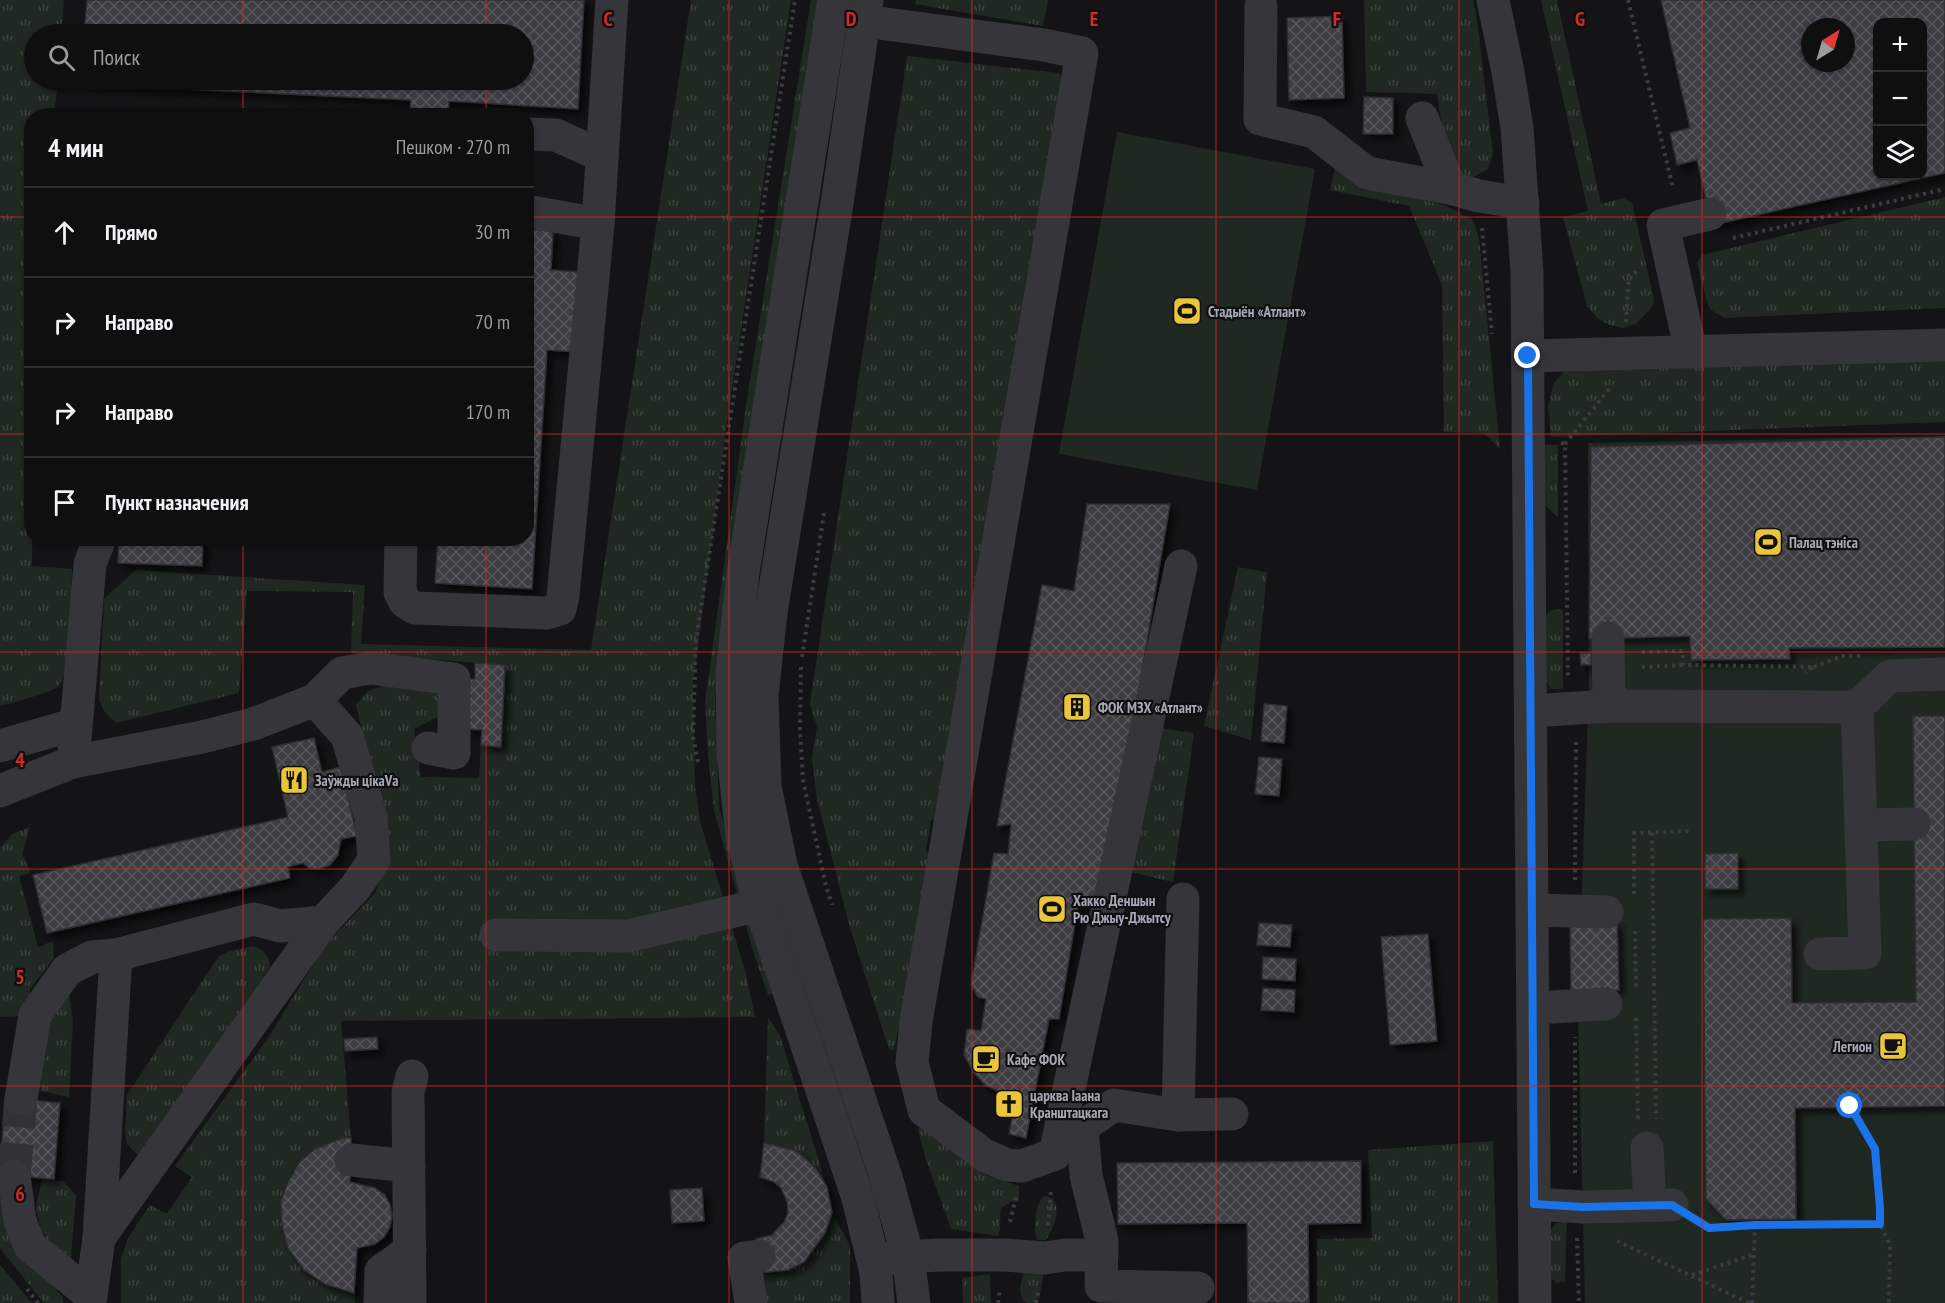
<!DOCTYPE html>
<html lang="ru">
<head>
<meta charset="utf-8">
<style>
  body { margin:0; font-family:"PT Sans Narrow",sans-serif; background:#1d1d1e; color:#f1f3f6 }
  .controls { position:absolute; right:18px; top:18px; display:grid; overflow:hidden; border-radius:12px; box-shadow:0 2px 4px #0004 }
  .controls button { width:54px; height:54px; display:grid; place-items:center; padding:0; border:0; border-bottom:2px solid #2f2f30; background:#0f0f10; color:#f1f3f6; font:30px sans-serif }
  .compass { position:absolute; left:1801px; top:18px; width:54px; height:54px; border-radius:50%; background:#0f0f10; box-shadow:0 2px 4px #0004; rotate:37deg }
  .stop { position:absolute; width:18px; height:18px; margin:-14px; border:4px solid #1a73e8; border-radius:50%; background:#fff }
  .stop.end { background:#1a73e8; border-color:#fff; box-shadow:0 2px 6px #0008 }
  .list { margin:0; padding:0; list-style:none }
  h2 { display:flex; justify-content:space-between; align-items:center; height:78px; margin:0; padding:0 24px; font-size:26px }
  h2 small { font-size:20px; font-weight:400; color:#9b9c9f }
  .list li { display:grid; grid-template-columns:39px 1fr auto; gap:18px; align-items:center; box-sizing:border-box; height:90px; padding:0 24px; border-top:2px solid #2f2f30 }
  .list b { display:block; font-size:22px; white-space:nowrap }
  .list em { font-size:20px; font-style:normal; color:#9b9c9f }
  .icon { flex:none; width:33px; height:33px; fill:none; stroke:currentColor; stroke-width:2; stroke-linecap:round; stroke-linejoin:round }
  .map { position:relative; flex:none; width:1945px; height:1303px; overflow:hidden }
  .search { position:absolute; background:#0f0f10; box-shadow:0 2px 4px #0004; left:24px; top:24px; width:510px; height:66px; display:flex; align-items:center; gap:15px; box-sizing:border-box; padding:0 21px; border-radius:33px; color:#9b9c9f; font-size:22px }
  .panel { position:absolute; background:#0f0f10; box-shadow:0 2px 4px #0004; left:24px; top:108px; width:510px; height:438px; border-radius:24px }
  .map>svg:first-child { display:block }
  .grass { fill:url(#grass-tufts) }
  .park { fill:#202822 }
  .building { fill:url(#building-cross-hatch); stroke:#2f2e32; stroke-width:1.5; fill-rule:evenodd; filter:url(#shadow) }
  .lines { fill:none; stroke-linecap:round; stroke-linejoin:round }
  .minor-tunnel { stroke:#313236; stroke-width:33; stroke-dasharray:33 16; stroke-linecap:butt }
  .path { stroke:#3b3c41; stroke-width:4; stroke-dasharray:3 4.5; stroke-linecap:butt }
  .minor { stroke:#35353a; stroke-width:33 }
  .route { stroke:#1a73e8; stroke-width:8 }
  .grid { fill:none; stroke:#d62828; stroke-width:1.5; stroke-opacity:0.55 }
  .labels { text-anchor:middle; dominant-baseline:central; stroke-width:4.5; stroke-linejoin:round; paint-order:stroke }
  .poi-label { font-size:15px; font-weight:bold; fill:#a6a9b5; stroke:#0f0f11; text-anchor:start }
  .grid-label { font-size:20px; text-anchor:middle; font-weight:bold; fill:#d62828; stroke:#0f0f11; stroke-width:4.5; stroke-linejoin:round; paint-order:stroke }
</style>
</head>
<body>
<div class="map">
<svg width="1945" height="1303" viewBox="0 0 1945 1303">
  <defs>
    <pattern id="grass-tufts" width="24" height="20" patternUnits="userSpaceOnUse" patternTransform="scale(1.5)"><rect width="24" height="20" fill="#202822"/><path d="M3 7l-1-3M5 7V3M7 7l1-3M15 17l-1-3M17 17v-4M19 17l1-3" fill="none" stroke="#3d4440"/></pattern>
    <pattern id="building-cross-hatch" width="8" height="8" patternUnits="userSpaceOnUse" patternTransform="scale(1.5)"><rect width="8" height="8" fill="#3e3e43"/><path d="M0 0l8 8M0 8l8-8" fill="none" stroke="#57575c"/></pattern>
    <filter id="shadow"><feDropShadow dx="5.5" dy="5.5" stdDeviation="3" flood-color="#0009"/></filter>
  </defs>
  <rect width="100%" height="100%" fill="#141416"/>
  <g class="grass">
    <path d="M0 0H64L61 34H34V80H58L54 115 32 116V566L72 569C71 594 75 672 57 687 52 692 9 704 0 706Z"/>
    <path d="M691 0H791L727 422 693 682 695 787 700 821 746 974 755 1017 341 1021 351 1138C320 1139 283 1169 282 1202 281 1211 284 1221 286 1229 288 1245 292 1259 304 1271 317 1283 337 1290 354 1293L355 1303H121V1259L128 1238 150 1205 167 1214 192 1177 175 1166 268 1038 326 944 375 893 387 860 386 830 356 705 368 691 386 685H439L441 715 414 729 421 777 479 778 481 745 501 746 505 665 351 653 353 592 247 591 239 693 116 723 104 711 99 700 104 599 136 570 365 585 361 644 591 650Z"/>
    <polygon points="811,0 822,0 737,537 715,697 719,808 777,992 768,995 753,951 714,810 708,755 705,702 746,406"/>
    <polygon points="916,0 1048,0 1043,26 915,4"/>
    <polygon points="1364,0 1473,0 1477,20 1493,154 1488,169 1472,178 1460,173 1447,156 1437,94 1366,92"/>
    <polygon points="1541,0 1557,0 1601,204 1623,198 1632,203 1654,299 1652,307 1636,324 1623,328 1610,325 1597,318 1587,306 1563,217 1588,211"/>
    <polygon points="907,56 1059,73 1067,88 944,815 931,820 926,850 934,869 894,1050 889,1049 850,928 817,799 812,758 817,727 810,704"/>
    <polygon points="1337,159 1372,186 1444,205 1473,220 1479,238 1500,449 1484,433 1444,432 1442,285 1409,206 1330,190"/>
    <polygon points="1945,197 1945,308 1724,318 1711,310 1707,302 1697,263 1702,255"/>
    <polygon points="1945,361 1945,422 1551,437 1548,407 1554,383 1567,368"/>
    <polygon points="1540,444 1558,445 1558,517 1540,501"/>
    <polygon points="1238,567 1267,572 1251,740 1204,726"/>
    <polygon points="1563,609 1563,689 1551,689 1544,678 1541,618 1552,610"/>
    <polygon points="1160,728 1194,733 1173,882 1130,872"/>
    <polygon points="30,827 22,854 31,873 19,876 38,947 53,941 54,958 30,989 30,1001 20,1016 0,1017 0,848 12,834"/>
    <path d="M253 946C264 950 268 954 270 966L146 1157H139L127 1144 125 1131 127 1095 219 956 227 952Z"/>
    <polygon points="68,986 73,1021 69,1097 41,1091 40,1081 52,1011"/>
    <path d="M768 1017 780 1036 827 1187C808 1155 799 1152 764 1143Z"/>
    <path d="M923 1122 964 1159 987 1175 1019 1186V1202H1011L1001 1208C999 1218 1002 1226 998 1236L951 1229 926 1160 918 1130Z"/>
    <polygon points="1493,1141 1498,1303 1317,1303 1317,1239 1372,1238 1368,1150"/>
    <polygon points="42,1179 63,1181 76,1195 71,1257 62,1256 50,1245 41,1229 36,1209"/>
    <polygon points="0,1181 7,1231 63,1298 63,1303 44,1303 0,1248"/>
    <path d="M1043 1196C1048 1197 1053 1197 1055 1202 1060 1212 1052 1232 1046 1240H1037C1033 1227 1035 1207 1043 1196Z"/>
    <path d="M832 1212 850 1246V1303H767L757 1273C767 1272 781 1273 790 1269 813 1260 825 1234 832 1212Z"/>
    <polygon points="1567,1218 1565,1282 1557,1283 1550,1277 1548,1235 1555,1224"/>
    <polygon points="1026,1262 1045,1267 1039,1298 1035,1303 1027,1303 1022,1299 1020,1288"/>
    <polygon points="0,1265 32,1303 0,1303"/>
    <polygon points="990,1274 991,1303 963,1303 962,1278"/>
  </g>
  <g class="park">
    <polygon points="1117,132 1315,169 1257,490 1059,454"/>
    <polygon points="1945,436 1945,1303 1585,1303 1578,1015 1589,678 1588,443"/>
  </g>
  <g class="building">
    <polygon points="87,0 584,0 578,109 449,101 448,112 410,110 411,100 80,84 81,80 524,80 524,34 84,34"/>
    <path d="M1661 0H1945V173L1712 225 1697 160 1677 165 1670 133 1690 128ZM1878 22H1922V176H1878ZM1810 27H1846V63H1810Z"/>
    <polygon points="1342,16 1344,98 1289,100 1287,18"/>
    <polygon points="1364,97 1393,98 1393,134 1363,134"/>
    <polygon points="526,229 553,231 551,270 580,272 575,352 547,350 532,589 435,583 438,538 526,538"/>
    <polygon points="1945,437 1945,647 1789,648 1790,659 1691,660 1690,636 1589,639 1591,447"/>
    <polygon points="1087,504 1170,504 1102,908 1078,905 1059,1019 1049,1019 1026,1138 1009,1134 1016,1097 998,1091 985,1085 974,1073 964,1055 967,1029 981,1031 986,999 978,997 971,984 994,853 1008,854 1011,824 997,826 1042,585 1074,591"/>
    <polygon points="119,538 203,538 202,566 118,563"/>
    <polygon points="1580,653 1591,653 1591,665 1581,665"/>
    <polygon points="475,663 505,665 501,747 481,745 482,730 467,729 470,679 475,679"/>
    <polygon points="1264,704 1287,706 1284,743 1261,741"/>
    <polygon points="1913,716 1945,716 1945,1106 1795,1108 1796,1219 1726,1220 1706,1199 1703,919 1791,918 1792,1003 1916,1002"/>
    <polygon points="314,738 322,772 341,767 357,836 341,839 338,855 330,865 319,869 309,868 303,863 288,867 290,878 47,933 33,875 288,817 272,747"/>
    <polygon points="1259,757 1282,759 1279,796 1255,794"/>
    <polygon points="1738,853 1738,889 1705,889 1705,854"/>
    <polygon points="1570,922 1617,922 1619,990 1571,991"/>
    <polygon points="1259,923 1292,925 1290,947 1257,945"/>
    <polygon points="1428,934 1437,1041 1390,1045 1381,937"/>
    <polygon points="1263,957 1296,959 1295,981 1262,979"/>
    <polygon points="1263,988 1295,990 1294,1012 1261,1010"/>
    <polygon points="377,1037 378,1049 345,1051 344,1039"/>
    <polygon points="5,1098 60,1103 54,1179 0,1175"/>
    <polygon points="343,1138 351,1138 350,1182 375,1188 385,1195 390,1205 392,1216 390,1227 384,1237 375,1244 357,1248 354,1293 325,1284 304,1270 288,1248 282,1225 281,1201 288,1182 299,1163 315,1149"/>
    <polygon points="764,1143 796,1151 808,1161 817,1170 827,1187 832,1212 825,1233 804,1262 788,1270 757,1273 759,1256 756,1239 772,1235 784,1222 788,1213 787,1202 781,1188 774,1182 760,1177"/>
    <polygon points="1361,1161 1361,1223 1308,1224 1309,1303 1248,1303 1247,1223 1118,1224 1117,1163"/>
    <polygon points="702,1188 704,1221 672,1223 670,1190"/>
  </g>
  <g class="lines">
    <polyline class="minor-tunnel" points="14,1176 21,1099"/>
    <g class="path">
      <polyline points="1628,0 1673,188"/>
      <polyline points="1482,228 1492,334"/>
      <polyline points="1733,238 1945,189"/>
      <polyline points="1626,322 1629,275 1640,271"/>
      <polyline points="1561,443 1565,444 1568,677"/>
      <polyline points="1565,444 1610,388"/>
      <polyline points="1642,652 1683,651 1683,665 1814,667 1805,672"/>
      <polyline points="802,657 824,513"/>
      <polyline points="801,667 800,731 803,780 825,882 832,905"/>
      <polyline points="1642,667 1683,665"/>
      <polyline points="1814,667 1842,656 1862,656"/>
      <polyline points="698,762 693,737 696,640 795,0"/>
      <polyline points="1652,833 1656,1119"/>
      <polyline points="1575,880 1576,740"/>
      <polyline points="1634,894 1634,833 1692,831"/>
      <polyline points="1635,931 1636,990"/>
      <polyline points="1636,1018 1638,1119"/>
      <polyline points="1850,1106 1875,1149 1880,1208 1880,1224 1890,1245 1889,1303"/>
      <polyline points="1575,1173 1575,1037"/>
      <polyline points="1698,1221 1709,1228 1755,1225 1880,1224"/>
      <polyline points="1010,1222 1016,1197"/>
      <polyline points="1048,1225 1051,1191"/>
      <polyline points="1577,1238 1579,1303"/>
      <polyline points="1617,1241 1749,1303"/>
      <polyline points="1692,1275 1755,1254"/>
      <polyline points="27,1289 38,1303"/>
      <polyline points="998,1303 1000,1289"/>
      <polyline points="1036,1303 1039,1289"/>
      <polyline points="1752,1303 1755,1225"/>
    </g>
    <g class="minor">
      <polyline points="834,0 743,573 732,674 733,754 742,837 760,905 858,1198 876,1273 878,1303"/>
      <polyline points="867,0 838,197 771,613 762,695 765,786 781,865 886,1177 908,1257 914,1303"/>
      <polyline points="1493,0 1508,72 1517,128 1527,272 1535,1303"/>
      <polyline points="1261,6 1260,119 1314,132 1367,173 1450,188 1479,196 1523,203"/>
      <polyline points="864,21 1044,45 1082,53 916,1022 912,1062 924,1110 984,1155 1007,1165 1022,1166 1055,1154 1181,566"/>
      <polyline points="1422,118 1450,188"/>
      <polyline points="526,134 556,135 602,156"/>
      <polyline points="526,211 598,224"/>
      <polyline points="1691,352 1663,225 1710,214"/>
      <polyline points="1528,356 1945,345"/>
      <polyline points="401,538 400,592 405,602 415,608 547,613 560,609 563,596 598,224 612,0"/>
      <polyline points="1608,638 1609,706"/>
      <polyline points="315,700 342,673 370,668 454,679 454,753 428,748"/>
      <polyline points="1531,711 1609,706 1857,707 1890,676 1945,674"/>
      <polyline points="0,746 76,724"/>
      <polyline points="73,762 90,564 100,538"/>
      <polyline points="0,791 73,762 202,737 253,724 315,700 347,736 371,817 374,860 355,888 323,922 280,926 254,919 116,955 99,1238 90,1303"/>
      <polyline points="1861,825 1914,824"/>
      <polyline points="1533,910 1607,912"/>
      <polyline points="496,935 628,936 760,905"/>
      <polyline points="1820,954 1865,953 1857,707"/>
      <polyline points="1534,1008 1606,1004"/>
      <polyline points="21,1099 35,1015 67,970 92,957 116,955"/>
      <polyline points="1178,1115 1183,899"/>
      <polyline points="1082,1127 1086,1175 1102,1241 1101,1286 1198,1288"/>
      <polyline points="1067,1142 1082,1127 1114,1105 1178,1115 1232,1114"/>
      <polyline points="1647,1148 1650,1205"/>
      <polyline points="351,1160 409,1166"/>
      <polyline points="14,1176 20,1221 30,1246 90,1295"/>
      <polyline points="1534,1204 1583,1207 1672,1205"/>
      <polyline points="99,1238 323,922"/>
      <polyline points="887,1258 939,1255 1005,1255 1044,1258 1065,1255 1102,1255"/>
      <polyline points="380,1303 381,1271 410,1250"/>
      <polyline points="410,1303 408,1092 412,1076"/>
      <polyline points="751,1303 744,1258 759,1256"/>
    </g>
  </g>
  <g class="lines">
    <polyline class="route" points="1528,356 1534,1204 1583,1207 1672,1205 1709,1228 1755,1225 1880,1224 1880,1208 1875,1149 1850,1106"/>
  </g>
  <path class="grid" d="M243 0V34M486 0V34M729 0V1303M972 0V1303M1216 0V1303M1459 0V1303M1702 0V1303M243 80V116M486 80V116M0 217H32M526 217H1945M0 434H32M526 434H1945M243 538V1303M486 538V1303M0 652H1945M0 869H1945M0 1086H1945"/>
  <defs>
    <g id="stadium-square" transform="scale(1.5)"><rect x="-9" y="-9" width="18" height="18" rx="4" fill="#e8c53a" stroke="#0f0f11"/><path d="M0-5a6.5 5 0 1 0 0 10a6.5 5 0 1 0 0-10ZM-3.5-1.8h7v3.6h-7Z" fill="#111"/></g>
    <g id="building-square" transform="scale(1.5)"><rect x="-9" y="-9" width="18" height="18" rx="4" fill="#e8c53a" stroke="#0f0f11"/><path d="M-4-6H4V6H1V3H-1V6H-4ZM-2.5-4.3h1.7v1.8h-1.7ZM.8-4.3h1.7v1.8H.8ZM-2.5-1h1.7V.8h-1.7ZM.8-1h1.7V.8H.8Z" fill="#111"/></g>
    <g id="restaurant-square" transform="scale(1.5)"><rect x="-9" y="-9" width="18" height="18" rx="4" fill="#e8c53a" stroke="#0f0f11"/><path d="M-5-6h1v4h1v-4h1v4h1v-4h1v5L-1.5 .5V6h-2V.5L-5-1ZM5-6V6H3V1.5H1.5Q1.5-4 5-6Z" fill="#111"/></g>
    <g id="cafe-square" transform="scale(1.5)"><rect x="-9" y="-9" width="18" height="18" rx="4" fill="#e8c53a" stroke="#0f0f11"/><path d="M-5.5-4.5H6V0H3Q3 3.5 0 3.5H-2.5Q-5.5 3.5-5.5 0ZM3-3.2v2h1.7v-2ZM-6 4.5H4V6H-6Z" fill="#111"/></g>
    <g id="church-square" transform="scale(1.5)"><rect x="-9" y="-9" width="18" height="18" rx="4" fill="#e8c53a" stroke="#0f0f11"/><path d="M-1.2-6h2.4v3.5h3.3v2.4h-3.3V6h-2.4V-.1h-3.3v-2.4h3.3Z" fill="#111"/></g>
  </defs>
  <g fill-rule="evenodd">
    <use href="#stadium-square" x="1187" y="311"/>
    <use href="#stadium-square" x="1768" y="542"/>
    <use href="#building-square" x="1077" y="707"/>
    <use href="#restaurant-square" x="294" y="780"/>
    <use href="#stadium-square" x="1052" y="909"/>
    <use href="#cafe-square" x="1893" y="1046"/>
    <use href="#cafe-square" x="986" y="1059"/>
    <use href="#church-square" x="1009" y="1104"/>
  </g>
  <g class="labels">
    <g class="poi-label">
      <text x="1208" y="311">Стадыён «Атлант»</text>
      <text x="1789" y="542">Палац тэніса</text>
      <text x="1098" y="707">ФОК МЗХ «Атлант»</text>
      <text x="315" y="780">Заўжды цікаVа</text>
      <text x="1073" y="900">Хакко Деншын<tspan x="1073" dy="17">Рю Джыу-Джытсу</tspan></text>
      <text x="1872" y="1046" text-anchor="end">Легион</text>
      <text x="1007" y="1059">Кафе ФОК</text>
      <text x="1030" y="1095">царква Іаана<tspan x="1030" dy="17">Кранштацкага</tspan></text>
    </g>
  </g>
  <g class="grid-label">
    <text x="608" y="26">C</text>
    <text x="851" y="26">D</text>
    <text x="1094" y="26">E</text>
    <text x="1337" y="26">F</text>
    <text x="1580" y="26">G</text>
    <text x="20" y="767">4</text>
    <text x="20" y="984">5</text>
    <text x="20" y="1201">6</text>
  </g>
</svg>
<div class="controls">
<button>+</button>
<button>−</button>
<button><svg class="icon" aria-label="layers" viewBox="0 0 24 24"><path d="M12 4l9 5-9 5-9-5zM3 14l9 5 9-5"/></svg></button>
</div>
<svg class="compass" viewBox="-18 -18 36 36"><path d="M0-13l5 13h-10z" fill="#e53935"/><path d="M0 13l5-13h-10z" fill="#9b9c9f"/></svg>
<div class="stop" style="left:1850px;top:1106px"></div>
<div class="stop end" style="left:1528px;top:356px"></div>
<div class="search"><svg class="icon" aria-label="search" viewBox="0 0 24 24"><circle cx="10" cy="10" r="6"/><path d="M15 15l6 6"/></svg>Поиск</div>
<section class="panel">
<h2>4 мин<small>Пешком · 270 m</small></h2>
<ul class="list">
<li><svg class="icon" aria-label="ahead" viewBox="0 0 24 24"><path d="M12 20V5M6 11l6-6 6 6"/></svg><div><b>Прямо</b></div><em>30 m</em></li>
<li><svg class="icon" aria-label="right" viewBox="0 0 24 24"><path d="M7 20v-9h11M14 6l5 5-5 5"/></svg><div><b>Направо</b></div><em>70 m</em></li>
<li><svg class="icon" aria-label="right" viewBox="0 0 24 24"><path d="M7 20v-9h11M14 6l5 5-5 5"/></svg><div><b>Направо</b></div><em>170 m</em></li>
<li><svg class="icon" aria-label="arrive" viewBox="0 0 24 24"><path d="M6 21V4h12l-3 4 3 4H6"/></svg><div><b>Пункт назначения</b></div></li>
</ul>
</section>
</div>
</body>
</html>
